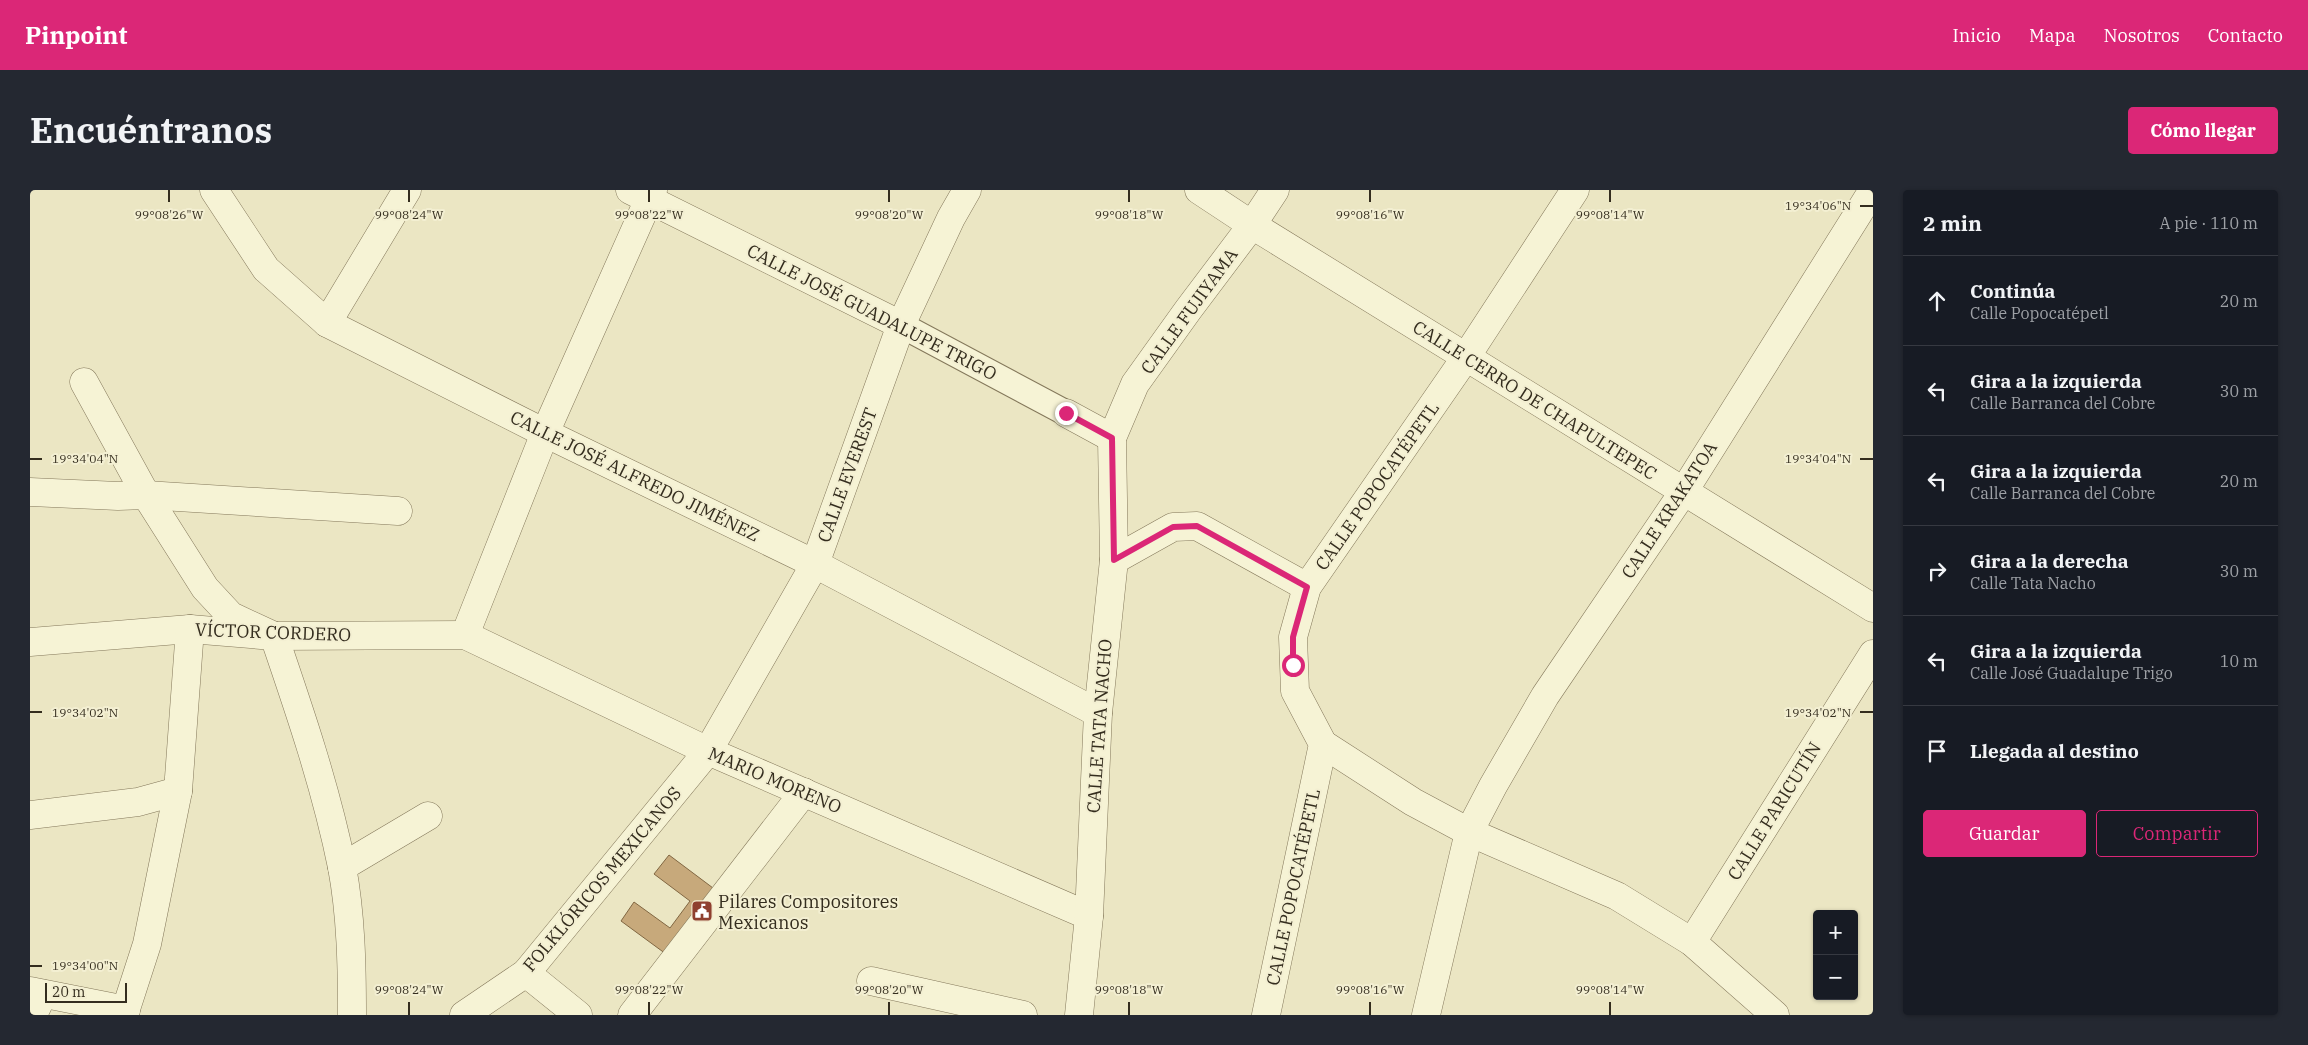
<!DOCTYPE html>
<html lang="es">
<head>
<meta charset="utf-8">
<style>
  body { margin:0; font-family:"IBM Plex Serif",serif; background:#242831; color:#f1f3f6 }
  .controls { position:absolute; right:15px; bottom:15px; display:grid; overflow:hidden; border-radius:5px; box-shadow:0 1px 4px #0004 }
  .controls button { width:45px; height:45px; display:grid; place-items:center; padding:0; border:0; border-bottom:1px solid #363941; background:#171b24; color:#f1f3f6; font:25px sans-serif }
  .scale { position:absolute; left:15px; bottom:12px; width:82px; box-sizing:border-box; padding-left:5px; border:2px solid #342d1e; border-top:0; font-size:14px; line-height:18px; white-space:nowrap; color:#342d1e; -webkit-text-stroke:4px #f3efd2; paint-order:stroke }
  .stop { position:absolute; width:15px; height:15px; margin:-11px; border:4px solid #db2777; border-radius:50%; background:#fff }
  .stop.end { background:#db2777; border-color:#fff; box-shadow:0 1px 5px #0008 }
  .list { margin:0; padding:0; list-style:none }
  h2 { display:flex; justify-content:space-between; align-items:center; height:65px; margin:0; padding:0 20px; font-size:21px }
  h2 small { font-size:16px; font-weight:400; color:#9ea1a6 }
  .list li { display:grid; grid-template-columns:32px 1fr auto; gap:15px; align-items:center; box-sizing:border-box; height:90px; padding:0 20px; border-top:1px solid #363941 }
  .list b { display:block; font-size:19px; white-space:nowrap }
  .list p { margin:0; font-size:16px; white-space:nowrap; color:#9ea1a6 }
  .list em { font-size:16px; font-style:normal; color:#9ea1a6 }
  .actions { display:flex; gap:10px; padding:15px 20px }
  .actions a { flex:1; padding:11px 0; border:1px solid #db2777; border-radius:5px; text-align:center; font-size:18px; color:#db2777 }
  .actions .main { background:#db2777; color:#fff }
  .icon { flex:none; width:28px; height:28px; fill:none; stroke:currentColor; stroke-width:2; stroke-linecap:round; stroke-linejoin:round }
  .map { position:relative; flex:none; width:1843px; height:825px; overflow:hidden; border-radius:5px }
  header { display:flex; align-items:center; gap:30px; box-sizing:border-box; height:70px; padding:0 25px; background:#db2777; color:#fff }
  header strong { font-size:24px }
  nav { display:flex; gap:28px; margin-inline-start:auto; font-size:18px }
  .intro { display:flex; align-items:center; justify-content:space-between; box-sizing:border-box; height:120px; padding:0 30px }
  h1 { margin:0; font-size:35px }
  .button { padding:12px 22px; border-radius:5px; background:#db2777; color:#fff; font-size:18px; font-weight:700 }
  main { display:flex; gap:30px; padding:0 30px }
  aside { flex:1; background:#171b24; border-radius:5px; box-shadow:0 1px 4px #0004 }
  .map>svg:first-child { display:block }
  .building { fill:#c7a97b; stroke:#816742 }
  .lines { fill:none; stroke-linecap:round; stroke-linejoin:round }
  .pedestrian-casing { stroke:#84785b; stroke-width:27 }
  .minor-casing { stroke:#84785b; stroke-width:29 }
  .tertiary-casing { stroke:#84785b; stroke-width:29 }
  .pedestrian { stroke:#f6f3d5; stroke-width:25 }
  .minor { stroke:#f6f3d5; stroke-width:28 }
  .tertiary { stroke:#f6f3d5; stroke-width:28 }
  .route { stroke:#db2777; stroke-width:6 }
  .ticks { fill:none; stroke:#342d1e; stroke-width:2 }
  .labels { text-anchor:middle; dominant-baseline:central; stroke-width:4; stroke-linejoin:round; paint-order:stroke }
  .street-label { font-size:18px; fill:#342d1e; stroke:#f3efd2 }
  .poi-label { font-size:18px; fill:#342d1e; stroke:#f3efd2; text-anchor:start }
  .ticks-label { font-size:12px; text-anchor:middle; fill:#342d1e; stroke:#f3efd2; stroke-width:4; stroke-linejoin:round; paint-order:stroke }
</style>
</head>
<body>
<header>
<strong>Pinpoint</strong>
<nav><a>Inicio</a><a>Mapa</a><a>Nosotros</a><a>Contacto</a></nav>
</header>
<div class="intro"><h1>Encuéntranos</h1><a class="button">Cómo llegar</a></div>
<main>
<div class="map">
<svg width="1843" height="825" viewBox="0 0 1843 825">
  <rect width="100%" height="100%" fill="#ebe6c3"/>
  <polygon class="building" points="639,665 699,710 651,775 591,731 604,712 640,738 660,711 624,684"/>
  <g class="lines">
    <g class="pedestrian-casing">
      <polyline id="pedestrian" points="871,135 1036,223"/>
    </g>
    <g class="minor-casing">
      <g id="minor">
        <polyline points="184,0 236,79 297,133 515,243 785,374 1068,523"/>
        <polyline points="600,0 871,135"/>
        <polyline points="1169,0 1222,35 1843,418"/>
        <polyline points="297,133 377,0"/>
        <path d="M54 192 116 305 175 398 201 426 244 446C270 522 296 598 312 677 321 725 322 776 322 825"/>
        <polyline points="1036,223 1082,248"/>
        <polyline points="0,302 88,306 116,305 368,321"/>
        <polyline points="1084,370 1143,337 1167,336 1277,397"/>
        <polyline points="435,445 515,243 623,0"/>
        <polyline points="0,452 160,439 244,446 435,445 678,561 1059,726"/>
        <polyline points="1293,554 1383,612 1439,642 1587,706 1662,752 1745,825"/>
        <polyline points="0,625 108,612 148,601"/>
        <polyline points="312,677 398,626"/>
        <polyline points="1662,752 1843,464"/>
        <polyline points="496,783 548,825"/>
        <polyline points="841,791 993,825"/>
        <polyline points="0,801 96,820"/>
        <polyline points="3,825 13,804"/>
        <polyline points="94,825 117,754 148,601 160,439"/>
        <polyline points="434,825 496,783 678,561 785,374 871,135 921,28 937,0"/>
        <polyline points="602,825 774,602"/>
        <polyline points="1236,825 1293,554 1265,501 1263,447 1277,397 1436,167 1545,0"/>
        <polyline points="1396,825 1439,642 1463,596 1515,506 1654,301 1843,0"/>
      </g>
    </g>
    <g class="tertiary-casing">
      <polyline id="tertiary" points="1049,825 1059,726 1068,523 1084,370 1082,248 1105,194 1158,120 1222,35 1245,0"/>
    </g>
    <use href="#pedestrian" class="pedestrian"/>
    <use href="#minor" class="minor"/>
    <use href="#tertiary" class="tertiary"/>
  </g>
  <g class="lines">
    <polyline class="route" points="1036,223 1082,248 1084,370 1143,337 1167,336 1277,397 1263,447 1263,475"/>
  </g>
  <path class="ticks" d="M139 0V12M379 0V12M619 0V12M859 0V12M1099 0V12M1340 0V12M1580 0V12M1830 16H1843M0 269H12M1830 269H1843M0 522H12M1830 522H1843M0 776H12M379 812V825M619 812V825M859 812V825M1099 812V825M1340 812V825M1580 812V825"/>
  <defs>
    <g id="civic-square" transform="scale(1.125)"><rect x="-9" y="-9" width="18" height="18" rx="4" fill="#8f402f" stroke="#f3efd2"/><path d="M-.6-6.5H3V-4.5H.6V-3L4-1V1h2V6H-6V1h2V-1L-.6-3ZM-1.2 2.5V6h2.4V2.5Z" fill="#fff"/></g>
  </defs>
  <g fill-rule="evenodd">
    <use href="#civic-square" x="672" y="721"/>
  </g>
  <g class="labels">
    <g class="street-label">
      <text transform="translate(1159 121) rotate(-54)">CALLE FUJIYAMA</text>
      <text transform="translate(842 122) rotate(27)">CALLE JOSÉ GUADALUPE TRIGO</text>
      <text transform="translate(1505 210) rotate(32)">CALLE CERRO DE CHAPULTEPEC</text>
      <text transform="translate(817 285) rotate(-70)">CALLE EVEREST</text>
      <text transform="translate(605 286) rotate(26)">CALLE JOSÉ ALFREDO JIMÉNEZ</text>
      <text transform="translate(1347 296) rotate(-55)">CALLE POPOCATÉPETL</text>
      <text transform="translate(1639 320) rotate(-57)">CALLE KRAKATOA</text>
      <text transform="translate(243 442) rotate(2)">VÍCTOR CORDERO</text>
      <text transform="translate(1069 536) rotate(-86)">CALLE TATA NACHO</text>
      <text transform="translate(745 590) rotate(23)">MARIO MORENO</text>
      <text transform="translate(1744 621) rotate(-58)">CALLE PARICUTÍN</text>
      <text transform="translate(572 689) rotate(-50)">FOLKLÓRICOS MEXICANOS</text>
      <text transform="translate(1263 697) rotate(-78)">CALLE POPOCATÉPETL</text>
    </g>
    <g class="poi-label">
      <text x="688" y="711">Pilares Compositores<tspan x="688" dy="21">Mexicanos</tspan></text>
    </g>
  </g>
  <g class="ticks-label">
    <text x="1788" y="20">19°34'06"N</text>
    <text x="139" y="29">99°08'26"W</text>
    <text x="379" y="29">99°08'24"W</text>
    <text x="619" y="29">99°08'22"W</text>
    <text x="859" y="29">99°08'20"W</text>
    <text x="1099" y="29">99°08'18"W</text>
    <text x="1340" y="29">99°08'16"W</text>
    <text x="1580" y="29">99°08'14"W</text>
    <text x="55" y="273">19°34'04"N</text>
    <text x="1788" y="273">19°34'04"N</text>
    <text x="55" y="527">19°34'02"N</text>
    <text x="1788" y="527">19°34'02"N</text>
    <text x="55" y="780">19°34'00"N</text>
    <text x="379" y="804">99°08'24"W</text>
    <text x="619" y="804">99°08'22"W</text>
    <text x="859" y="804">99°08'20"W</text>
    <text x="1099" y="804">99°08'18"W</text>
    <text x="1340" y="804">99°08'16"W</text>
    <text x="1580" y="804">99°08'14"W</text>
  </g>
</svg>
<div class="controls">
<button>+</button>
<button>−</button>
</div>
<div class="scale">20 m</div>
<div class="stop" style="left:1263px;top:475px"></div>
<div class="stop end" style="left:1036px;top:223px"></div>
</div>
<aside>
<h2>2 min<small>A pie · 110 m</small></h2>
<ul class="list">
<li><svg class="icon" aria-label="ahead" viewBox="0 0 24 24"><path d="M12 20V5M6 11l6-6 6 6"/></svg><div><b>Continúa</b><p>Calle Popocatépetl</p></div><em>20 m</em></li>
<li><svg class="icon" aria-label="left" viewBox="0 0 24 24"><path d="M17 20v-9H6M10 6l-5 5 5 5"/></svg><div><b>Gira a la izquierda</b><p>Calle Barranca del Cobre</p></div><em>30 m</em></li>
<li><svg class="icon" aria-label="left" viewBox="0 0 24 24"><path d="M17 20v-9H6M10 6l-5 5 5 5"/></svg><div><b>Gira a la izquierda</b><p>Calle Barranca del Cobre</p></div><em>20 m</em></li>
<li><svg class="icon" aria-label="right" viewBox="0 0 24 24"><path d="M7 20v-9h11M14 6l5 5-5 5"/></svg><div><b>Gira a la derecha</b><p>Calle Tata Nacho</p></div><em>30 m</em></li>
<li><svg class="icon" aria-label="left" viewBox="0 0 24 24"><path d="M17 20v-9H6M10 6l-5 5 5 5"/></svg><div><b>Gira a la izquierda</b><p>Calle José Guadalupe Trigo</p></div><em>10 m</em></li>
<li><svg class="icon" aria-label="arrive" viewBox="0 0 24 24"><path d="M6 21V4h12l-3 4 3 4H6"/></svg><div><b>Llegada al destino</b></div></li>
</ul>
<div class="actions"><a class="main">Guardar</a><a>Compartir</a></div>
</aside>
</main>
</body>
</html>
